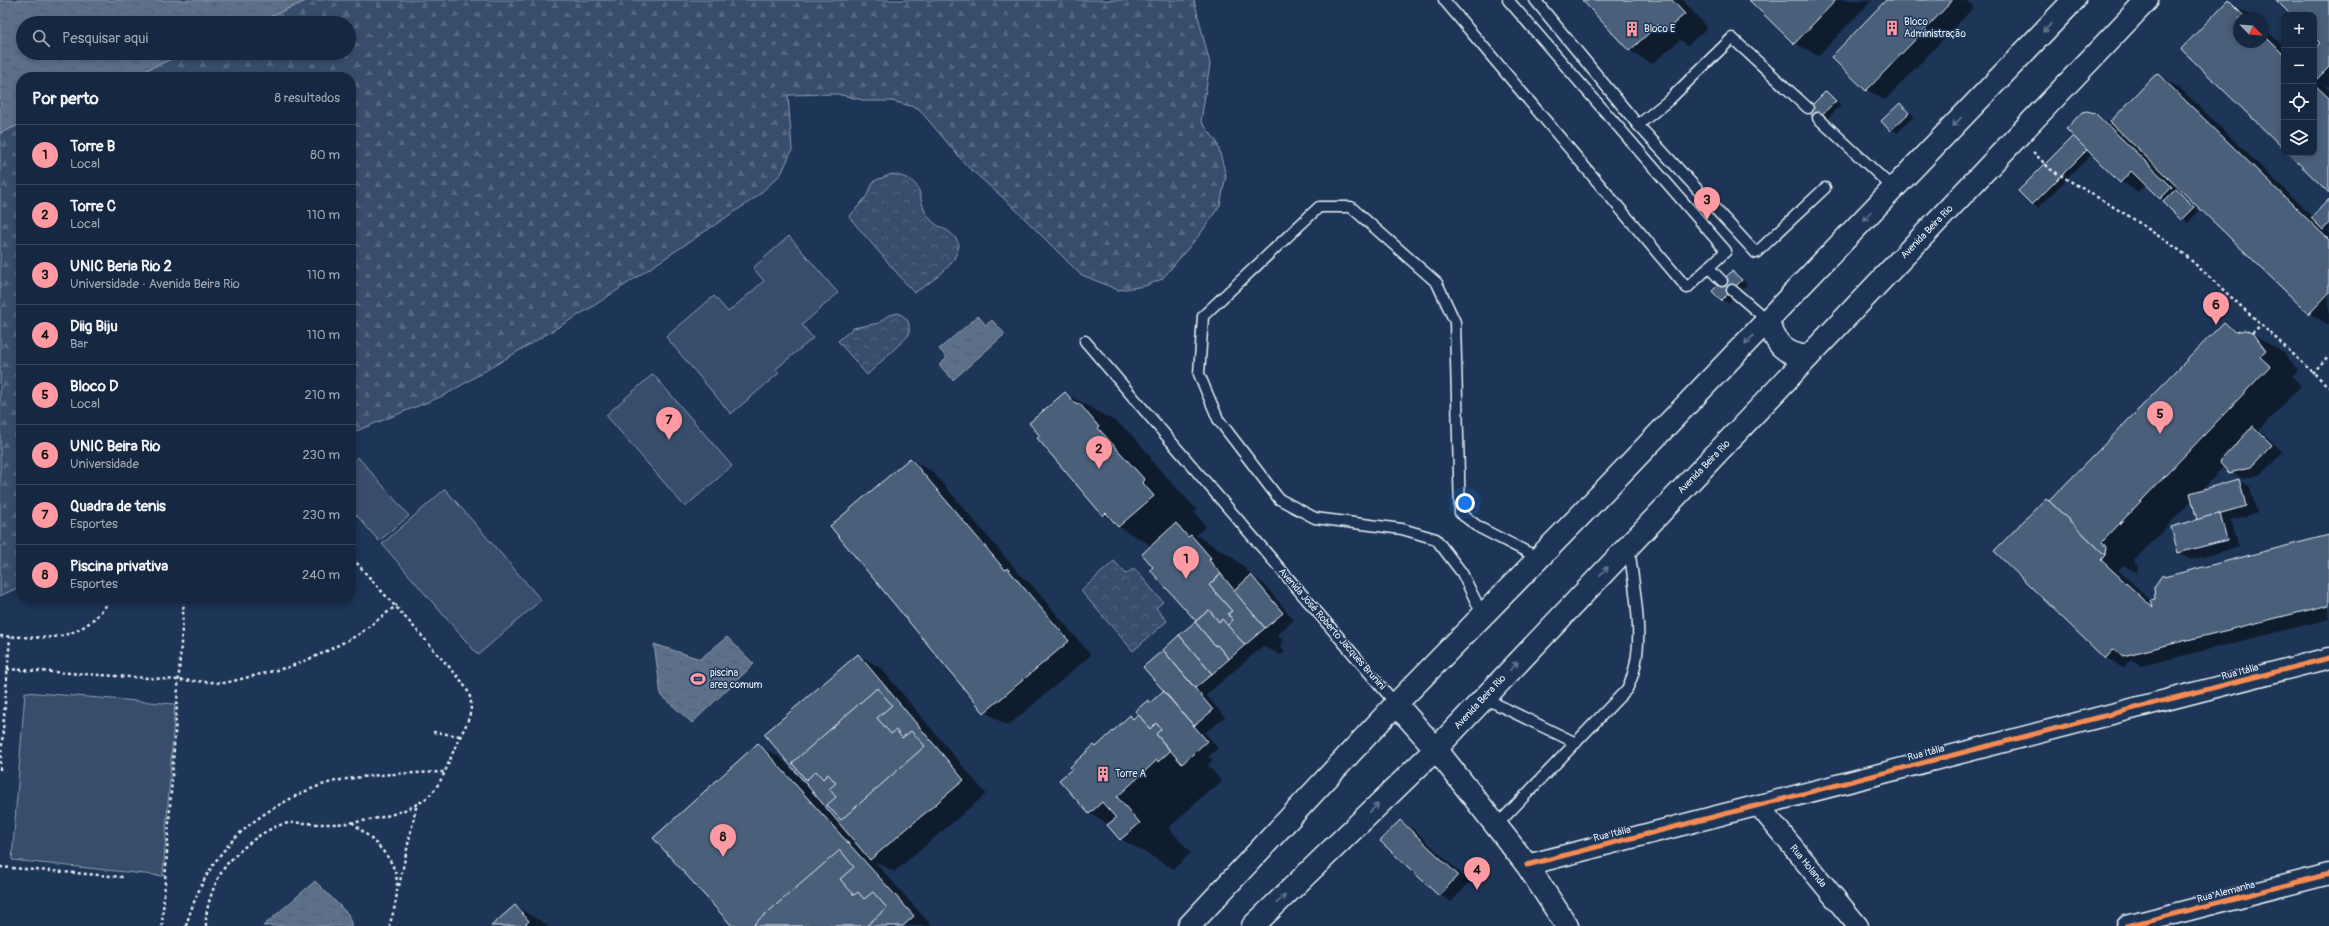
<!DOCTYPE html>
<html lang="pt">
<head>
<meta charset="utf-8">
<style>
  body { margin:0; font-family:Pangolin,sans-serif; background:#23344c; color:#f1f3f6 }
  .controls { position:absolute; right:12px; top:12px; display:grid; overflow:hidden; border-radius:8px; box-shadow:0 2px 6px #0003 }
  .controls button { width:36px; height:36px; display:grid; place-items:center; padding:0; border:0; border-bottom:1px solid #35445a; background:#162841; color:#f1f3f6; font:20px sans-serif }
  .compass { position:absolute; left:2233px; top:12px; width:36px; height:36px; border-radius:50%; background:#162841; box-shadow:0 2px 6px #0003; rotate:115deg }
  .you { position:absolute; left:1465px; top:503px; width:14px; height:14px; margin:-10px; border:3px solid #fff; border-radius:50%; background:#1a73e8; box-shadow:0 0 0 6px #1a73e833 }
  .badge { display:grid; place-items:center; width:26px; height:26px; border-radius:50%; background:#ff9aa2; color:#111; font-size:13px; font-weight:700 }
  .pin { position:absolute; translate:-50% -33px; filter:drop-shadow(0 1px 2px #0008) }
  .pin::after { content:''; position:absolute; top:21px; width:14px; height:12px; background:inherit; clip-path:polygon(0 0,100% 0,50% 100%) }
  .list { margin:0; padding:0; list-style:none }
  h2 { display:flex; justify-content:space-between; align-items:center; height:52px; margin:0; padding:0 16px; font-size:17px }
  h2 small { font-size:13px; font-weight:400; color:#9ea6b1 }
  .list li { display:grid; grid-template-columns:26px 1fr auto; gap:12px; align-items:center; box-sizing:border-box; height:60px; padding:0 16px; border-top:1px solid #35445a }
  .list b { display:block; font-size:15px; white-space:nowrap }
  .list p { margin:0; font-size:13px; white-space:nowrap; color:#9ea6b1 }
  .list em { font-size:13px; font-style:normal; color:#9ea6b1 }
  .icon { flex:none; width:22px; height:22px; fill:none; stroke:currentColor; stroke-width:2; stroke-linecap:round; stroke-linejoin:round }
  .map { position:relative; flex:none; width:2329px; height:926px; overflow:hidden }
  .search { position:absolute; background:#162841; box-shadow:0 2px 6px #0003; left:16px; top:16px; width:340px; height:44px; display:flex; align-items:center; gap:10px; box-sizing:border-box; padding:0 14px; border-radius:22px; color:#9ea6b1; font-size:15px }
  .panel { position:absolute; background:#162841; box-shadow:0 2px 6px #0003; left:16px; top:72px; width:340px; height:532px; border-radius:16px }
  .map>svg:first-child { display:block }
  .green { fill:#374d6c; stroke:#909fb2 }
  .forest { fill:url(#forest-firs); stroke:#909fb2 }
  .park { fill:url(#park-crowns); stroke:#909fb2 }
  .water { fill:url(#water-ripples); stroke:#95a4b5 }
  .shadow { fill:#0007 }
  .building { fill:#495e7a; stroke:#e8f1f8 }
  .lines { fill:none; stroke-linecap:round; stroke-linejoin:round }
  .lane-casing { stroke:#e8f1f8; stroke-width:13 }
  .street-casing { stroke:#e8f1f8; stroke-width:23 }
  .secondary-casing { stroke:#e8f1f8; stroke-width:25 }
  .primary-casing { stroke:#e8f1f8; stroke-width:25 }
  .path { stroke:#e8f1f8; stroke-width:2.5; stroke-dasharray:3 3; stroke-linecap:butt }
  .lane { stroke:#1d3557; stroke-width:10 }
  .street { stroke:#1d3557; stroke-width:20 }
  .secondary { stroke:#1d3557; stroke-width:22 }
  .primary { stroke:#1d3557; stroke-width:22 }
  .cycleway-casing { stroke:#1d3557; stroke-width:8 }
  .cycleway { stroke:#f68b52; stroke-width:5 }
  .oneway { stroke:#64778f }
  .labels { text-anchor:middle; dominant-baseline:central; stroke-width:3; stroke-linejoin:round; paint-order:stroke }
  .poi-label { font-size:10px; fill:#e8f1f8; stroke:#1d3557; text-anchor:start }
  .street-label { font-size:10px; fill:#e8f1f8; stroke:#1d3557 }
</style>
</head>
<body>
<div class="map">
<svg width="2329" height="926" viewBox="0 0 2329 926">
  <defs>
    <pattern id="forest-firs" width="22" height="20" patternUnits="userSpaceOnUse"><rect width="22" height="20" fill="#374d6c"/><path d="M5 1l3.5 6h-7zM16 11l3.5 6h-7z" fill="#546782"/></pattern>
    <pattern id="park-crowns" width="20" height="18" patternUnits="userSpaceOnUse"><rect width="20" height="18" fill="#374d6c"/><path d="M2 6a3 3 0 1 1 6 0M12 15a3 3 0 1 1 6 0" fill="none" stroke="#546782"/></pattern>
    <pattern id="water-ripples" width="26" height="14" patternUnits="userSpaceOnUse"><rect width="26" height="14" fill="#5d7089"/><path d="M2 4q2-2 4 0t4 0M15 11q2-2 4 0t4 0" fill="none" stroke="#505a66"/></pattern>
  </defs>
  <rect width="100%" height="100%" fill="#1d3557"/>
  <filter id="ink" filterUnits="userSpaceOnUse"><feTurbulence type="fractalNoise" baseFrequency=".025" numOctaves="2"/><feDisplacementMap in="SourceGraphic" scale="8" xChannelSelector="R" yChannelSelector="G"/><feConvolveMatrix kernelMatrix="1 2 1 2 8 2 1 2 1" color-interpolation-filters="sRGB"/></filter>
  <g filter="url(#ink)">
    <g class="green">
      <polygon points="789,236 838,293 802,325 813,338 776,369 779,373 731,414 666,337 714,296 728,312 764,281 753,268"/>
      <polygon points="653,374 732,466 685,507 606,415"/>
      <polygon points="358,457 409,516 379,541 351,509 351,463"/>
      <polygon points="445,489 541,600 478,655 382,544"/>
      <polygon points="25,692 175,704 163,876 12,860"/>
    </g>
    <g class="forest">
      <polygon points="308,0 1194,0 1210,64 1201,121 1217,142 1226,176 1220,205 1201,233 1162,279 1145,286 1118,290 1080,274 1011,205 967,166 918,108 892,101 867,101 837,94 788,95 792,150 781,174 755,198 592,307 445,395 351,433 351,77 130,77 185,53 349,53 349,23 255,23"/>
      <polygon points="21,124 21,586 0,596 0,133"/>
    </g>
    <g class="park">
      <path d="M892 174C931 181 913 200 931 220 942 231 950 227 959 244 957 266 931 282 914 293L849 217 866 197 874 181Z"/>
      <path d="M898 313C909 318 910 324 909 335L867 375 838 341 853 328 879 323 887 316Z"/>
      <polygon points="1114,561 1126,574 1134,568 1163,602 1156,608 1167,621 1133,651 1081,591"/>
    </g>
    <g class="water">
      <polygon points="0,0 308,0 255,23 23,23 23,53 185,53 130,77 21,77 21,124 0,133"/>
      <polygon points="978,316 986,325 992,320 1005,334 953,380 939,365 947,358 939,349"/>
      <polygon points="727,637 754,664 692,723 661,695 654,644 700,659"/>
      <polygon points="315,881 348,914 352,926 263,926"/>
    </g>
    <g class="shadow">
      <polygon points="1585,0 1683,0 1707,28 1688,45 1680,40 1652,64 1629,50"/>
      <polygon points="1750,0 1872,0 1818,56 1795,43"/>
      <polygon points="1887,0 1966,0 1974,7 1885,100 1867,90"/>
      <polygon points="2277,0 2329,0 2329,87 2324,85 2329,90 2329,191 2289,153 2314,153 2314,51 2322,43 2314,36 2314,15 2293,15"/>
      <polygon points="2228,2 2254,18 2239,18 2239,42 2263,42 2263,27 2284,47 2284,148 2182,49"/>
      <polygon points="2157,75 2180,88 2313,217 2329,201 2329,325 2309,313 2188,196 2179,191 2178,192 2189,198 2187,200 2199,211 2188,223 2146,184 2138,192 2121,182 2092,154 2038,208 2019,191 2074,136 2092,113 2115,126"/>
      <polygon points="1826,92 1841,105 1823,123 1817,119"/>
      <polygon points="1900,104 1914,116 1897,133 1882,121"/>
      <polygon points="1732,272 1747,284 1728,303 1722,300"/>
      <polygon points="2224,323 2240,332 2252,334 2284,353 2298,370 2292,376 2301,386 2259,430 2283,452 2262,474 2242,479 2224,466 2201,491 2238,480 2250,487 2257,513 2231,520 2239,547 2191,560 2179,553 2198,520 2192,500 2134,561 2138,567 2137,573 2123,565 2118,570 2151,601 2156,599 2163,575 2166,577 2329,536 2329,619 2142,666 2131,659 2123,668 2106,658 2050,502"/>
      <polygon points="1065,393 1118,423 1132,435 1151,457 1150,459 1197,510 1194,512 1206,526 1196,535 1229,555 1243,566 1254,578 1263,583 1294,620 1277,634 1284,642 1280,645 1285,651 1281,655 1263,646 1206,695 1225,717 1205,733 1218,748 1208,757 1213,760 1208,765 1222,782 1211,791 1209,790 1169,828 1191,853 1174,869 1121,839 1108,824 1089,813 1096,748 1130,716 1135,719 1148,702 1151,703 1165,691 1145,667 1198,621 1151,570 1154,567 1152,546 1119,527 1104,515 1038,438"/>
      <polygon points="910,459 933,472 1023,578 1030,583 1091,655 1008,726 985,712 831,527"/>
      <polygon points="858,655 881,668 986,794 894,872 874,861 932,926 734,926 758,745 781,758 819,800 820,799"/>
      <polygon points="1400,822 1412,828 1470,882 1451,902 1440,895"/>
      <polygon points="515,906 549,926 492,926"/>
    </g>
    <g class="building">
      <polygon points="1582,0 1672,0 1685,14 1664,32 1658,25 1629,51"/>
      <polygon points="1749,0 1836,0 1794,44"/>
      <polygon points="1886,0 1953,0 1866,91 1831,57"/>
      <polygon points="2228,0 2246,18 2239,18 2239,42 2263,42 2263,34 2284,55 2284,149 2181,49"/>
      <polygon points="2276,0 2329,0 2329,67 2315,81 2314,49 2320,43 2314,37 2314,15 2291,15"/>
      <polygon points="2157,73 2329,240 2329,293 2309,314 2110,122"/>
      <polygon points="2314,84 2329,98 2329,193 2288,153 2314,153"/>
      <polygon points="1826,91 1836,101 1816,120 1807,110"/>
      <polygon points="1900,103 1909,113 1890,131 1881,121"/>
      <polygon points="2087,111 2095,113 2172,187 2160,199 2131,171 2120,183 2066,129 2082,112"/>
      <polygon points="2073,136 2087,150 2032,205 2018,191"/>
      <polygon points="2176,189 2194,207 2181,220 2163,202"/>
      <polygon points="2329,199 2329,223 2323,230 2311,218"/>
      <polygon points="1732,271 1742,280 1721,301 1712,291"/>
      <polygon points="2224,322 2235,332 2245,330 2252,333 2266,351 2260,357 2270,366 2102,542 2106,547 2105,555 2049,501"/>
      <polygon points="1065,392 1077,405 1079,403 1099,427 1098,428 1145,480 1142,482 1154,496 1118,527 1106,513 1103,516 1037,438 1040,436 1029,423"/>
      <polygon points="2253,426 2272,445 2250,468 2229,473 2219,462"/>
      <polygon points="910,458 1005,570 1007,568 1069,641 984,713 830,526"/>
      <polygon points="2239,479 2246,506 2197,520 2190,493"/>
      <polygon points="2046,498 2105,555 2101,560 2153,608 2151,600 2155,599 2154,587 2163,574 2164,577 2329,535 2329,605 2123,656 2114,649 2105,659 1994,551"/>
      <polygon points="2220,513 2227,540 2178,553 2171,527"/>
      <polygon points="1176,523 1188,537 1191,535 1211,558 1209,560 1221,574 1209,585 1232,611 1228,614 1233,620 1227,626 1222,619 1219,622 1209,610 1196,621 1150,570 1153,567 1142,554"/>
      <polygon points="1221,574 1265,628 1245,645 1227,626 1233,620 1228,614 1232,611 1209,585"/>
      <polygon points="1251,575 1283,613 1265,628 1234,591"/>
      <polygon points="1209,610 1219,622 1222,619 1245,645 1229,659 1217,645 1215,646 1195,622"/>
      <polygon points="1195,622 1215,646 1217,645 1229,659 1212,674 1179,635"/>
      <polygon points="1179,635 1212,674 1195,688 1163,650"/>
      <polygon points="1163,650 1213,710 1194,726 1143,667"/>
      <polygon points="858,654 964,780 870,860 764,734"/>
      <polygon points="877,688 892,705 877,718 891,734 896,730 902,738 911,731 925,746 841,820 827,805 836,797 829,789 836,783 828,774 823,779 816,771 806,780 792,763"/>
      <polygon points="1163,691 1207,741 1182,764 1156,734 1161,729 1156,723 1150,729 1135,711 1148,700 1150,703"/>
      <polygon points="1138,714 1150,729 1156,723 1161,729 1156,734 1170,751 1158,762 1157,760 1117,797 1140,823 1120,840 1107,825 1116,818 1102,802 1089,814 1059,780 1072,769 1070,767 1094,745 1096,747 1130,715 1133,719"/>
      <polygon points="758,743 914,916 903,926 732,926 653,838"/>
      <polygon points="1400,820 1458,875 1439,896 1380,841"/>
      <polygon points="840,850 854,867 840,879 854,895 858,892 864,899 873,892 887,908 866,926 755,926 754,924"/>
      <polygon points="515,905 529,921 524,926 491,926"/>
    </g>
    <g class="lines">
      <g class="lane-casing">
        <g id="lane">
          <polyline points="1444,0 1687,288 1726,251 1508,0"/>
          <polyline points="1535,0 1638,125 1756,253 1825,188"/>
          <polyline points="1818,118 1893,188"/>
          <polyline points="1638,125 1669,100 1732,38 1808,108"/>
          <polyline points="1708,267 1722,281"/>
          <polyline points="1732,290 1767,320"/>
          <polyline points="1085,341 1396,704"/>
          <polyline points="1483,616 1462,573 1436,539 1402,529 1315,518 1279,499 1218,419 1199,374 1203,316 1319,207 1351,207 1437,283 1455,322 1460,513 1480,528 1539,558"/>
          <polyline points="1484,698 1576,743"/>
          <path d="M1496 826 1627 689C1648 648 1634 592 1629 547"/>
        </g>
      </g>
      <g class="street-casing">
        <g id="street">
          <polyline points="1759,806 1858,926"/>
          <polyline points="1527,865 2329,658"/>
          <polyline points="2127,926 2329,874"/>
        </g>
      </g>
      <g class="secondary-casing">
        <polyline id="secondary" points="1396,704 1436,749 1527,865 1567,926"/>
      </g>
      <g class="primary-casing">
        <g id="primary">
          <path d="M1767 320C1776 343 1782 354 1808 357"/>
          <polyline points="1189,926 1396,704 1578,518 2074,0"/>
          <polyline points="1253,926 1436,749 2147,0"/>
        </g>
      </g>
      <g class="path">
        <polyline points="2033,152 2050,169 2132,218 2182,252 2329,387"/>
        <polyline points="2252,333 2261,325"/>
        <polyline points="2313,373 2329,355"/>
        <path d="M0 636C51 638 78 645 111 599"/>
        <polyline points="7,669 225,683 289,667 319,655 358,635 397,605"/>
        <polyline points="433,732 460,736"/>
        <polyline points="0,770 10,637"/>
        <path d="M352 822C393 857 408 871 389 926"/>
        <polyline points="0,867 124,877"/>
        <polyline points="399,886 417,803"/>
        <polyline points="162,926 184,599"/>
        <path d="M186 926C203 866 235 827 290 799 305 791 323 783 341 780 375 774 410 773 444 772"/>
        <path d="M206 926C205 906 215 880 227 864 241 849 258 834 277 826 292 820 307 824 322 824 353 825 409 816 431 794 443 781 449 761 456 745 463 730 476 712 469 694 463 680 449 667 439 656 411 622 379 590 351 556"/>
      </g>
      <use href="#lane" class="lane"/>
      <use href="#street" class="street"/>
      <use href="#secondary" class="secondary"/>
      <use href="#primary" class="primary"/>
      <g class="cycleway-casing">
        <g id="cycleway">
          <polyline points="1527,865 2329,658"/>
          <polyline points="2127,926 2329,874"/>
        </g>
      </g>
      <use href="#cycleway" class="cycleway"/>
    </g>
    <defs><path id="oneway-shaft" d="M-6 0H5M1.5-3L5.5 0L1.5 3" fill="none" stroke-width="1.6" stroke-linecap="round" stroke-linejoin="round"/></defs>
    <g class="oneway">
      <use href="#oneway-shaft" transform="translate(2047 28) rotate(134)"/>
      <use href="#oneway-shaft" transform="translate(1957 122) rotate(134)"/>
      <use href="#oneway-shaft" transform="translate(1867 216) rotate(133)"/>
      <use href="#oneway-shaft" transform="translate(1749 340) rotate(134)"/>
      <use href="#oneway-shaft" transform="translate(1604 571) rotate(-46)"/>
      <use href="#oneway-shaft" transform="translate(1514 666) rotate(-46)"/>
      <use href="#oneway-shaft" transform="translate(1374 808) rotate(-44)"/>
      <use href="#oneway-shaft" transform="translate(1281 899) rotate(-44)"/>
    </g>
  </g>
  <defs>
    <g id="building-bare" transform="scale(1.2)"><path d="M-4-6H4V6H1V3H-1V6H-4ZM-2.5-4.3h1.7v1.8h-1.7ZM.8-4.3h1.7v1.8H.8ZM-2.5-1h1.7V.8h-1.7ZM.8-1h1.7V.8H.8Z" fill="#ff9aa2" stroke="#1d3557" stroke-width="2.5" paint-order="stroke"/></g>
    <g id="stadium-bare" transform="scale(1.2)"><path d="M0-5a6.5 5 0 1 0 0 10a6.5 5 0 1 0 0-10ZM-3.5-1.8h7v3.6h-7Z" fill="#ff9aa2" stroke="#1d3557" stroke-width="2.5" paint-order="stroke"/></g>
  </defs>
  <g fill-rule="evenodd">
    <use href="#building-bare" x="1892" y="28"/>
    <use href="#building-bare" x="1632" y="29"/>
    <use href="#stadium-bare" x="698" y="679"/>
    <use href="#building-bare" x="1103" y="774"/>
  </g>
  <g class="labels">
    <g class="poi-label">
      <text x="1904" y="22">Bloco<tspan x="1904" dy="12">Administração</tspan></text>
      <text x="1644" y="29">Bloco E</text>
      <text x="710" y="673">piscina<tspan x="710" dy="12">area comum</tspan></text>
      <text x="1115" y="774">Torre A</text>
    </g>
    <g class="street-label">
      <text transform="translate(1927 232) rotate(-46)">Avenida Beira Rio</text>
      <text transform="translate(1704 467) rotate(-46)">Avenida Beira Rio</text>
      <text transform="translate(1332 629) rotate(49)">Avenida José Roberto Jacques Brunini</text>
      <text transform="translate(2240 672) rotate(-15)">Rua Itália</text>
      <text transform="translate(1480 702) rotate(-47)">Avenida Beira Rio</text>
      <text transform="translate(1926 753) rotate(-15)">Rua Itália</text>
      <text transform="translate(1612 834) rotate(-14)">Rua Itália</text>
      <text transform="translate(1808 866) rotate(51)">Rua Holanda</text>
      <text transform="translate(2226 892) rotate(-15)">Rua Alemanha</text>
    </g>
  </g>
</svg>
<div class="controls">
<button>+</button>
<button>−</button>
<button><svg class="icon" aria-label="locate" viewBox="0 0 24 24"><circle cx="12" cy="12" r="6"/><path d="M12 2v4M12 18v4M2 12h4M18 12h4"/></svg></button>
<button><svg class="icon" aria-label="layers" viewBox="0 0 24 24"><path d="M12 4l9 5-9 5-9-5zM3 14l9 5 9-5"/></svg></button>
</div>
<svg class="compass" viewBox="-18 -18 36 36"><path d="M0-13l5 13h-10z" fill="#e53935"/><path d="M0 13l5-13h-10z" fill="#9ea6b1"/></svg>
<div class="you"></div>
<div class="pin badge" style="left:1186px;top:579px">1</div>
<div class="pin badge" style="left:1099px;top:469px">2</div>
<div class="pin badge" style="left:1707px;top:220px">3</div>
<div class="pin badge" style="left:1477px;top:890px">4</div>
<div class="pin badge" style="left:2160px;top:434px">5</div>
<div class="pin badge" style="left:2216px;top:325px">6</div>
<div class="pin badge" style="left:669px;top:440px">7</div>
<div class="pin badge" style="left:723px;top:857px">8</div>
<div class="search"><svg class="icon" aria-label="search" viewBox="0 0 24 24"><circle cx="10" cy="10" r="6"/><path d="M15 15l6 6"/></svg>Pesquisar aqui</div>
<section class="panel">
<h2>Por perto<small>8 resultados</small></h2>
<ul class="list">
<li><span class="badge">1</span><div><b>Torre B</b><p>Local</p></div><em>80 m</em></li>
<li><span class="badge">2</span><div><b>Torre C</b><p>Local</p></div><em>110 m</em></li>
<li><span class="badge">3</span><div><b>UNIC Beria Rio 2</b><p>Universidade · Avenida Beira Rio</p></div><em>110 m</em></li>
<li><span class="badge">4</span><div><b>Diig Biju</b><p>Bar</p></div><em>110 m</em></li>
<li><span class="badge">5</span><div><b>Bloco D</b><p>Local</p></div><em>210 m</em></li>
<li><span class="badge">6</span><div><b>UNIC Beira Rio</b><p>Universidade</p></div><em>230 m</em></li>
<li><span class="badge">7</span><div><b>Quadra de tenis</b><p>Esportes</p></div><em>230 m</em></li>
<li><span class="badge">8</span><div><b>Piscina privativa</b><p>Esportes</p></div><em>240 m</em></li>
</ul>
</section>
</div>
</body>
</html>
